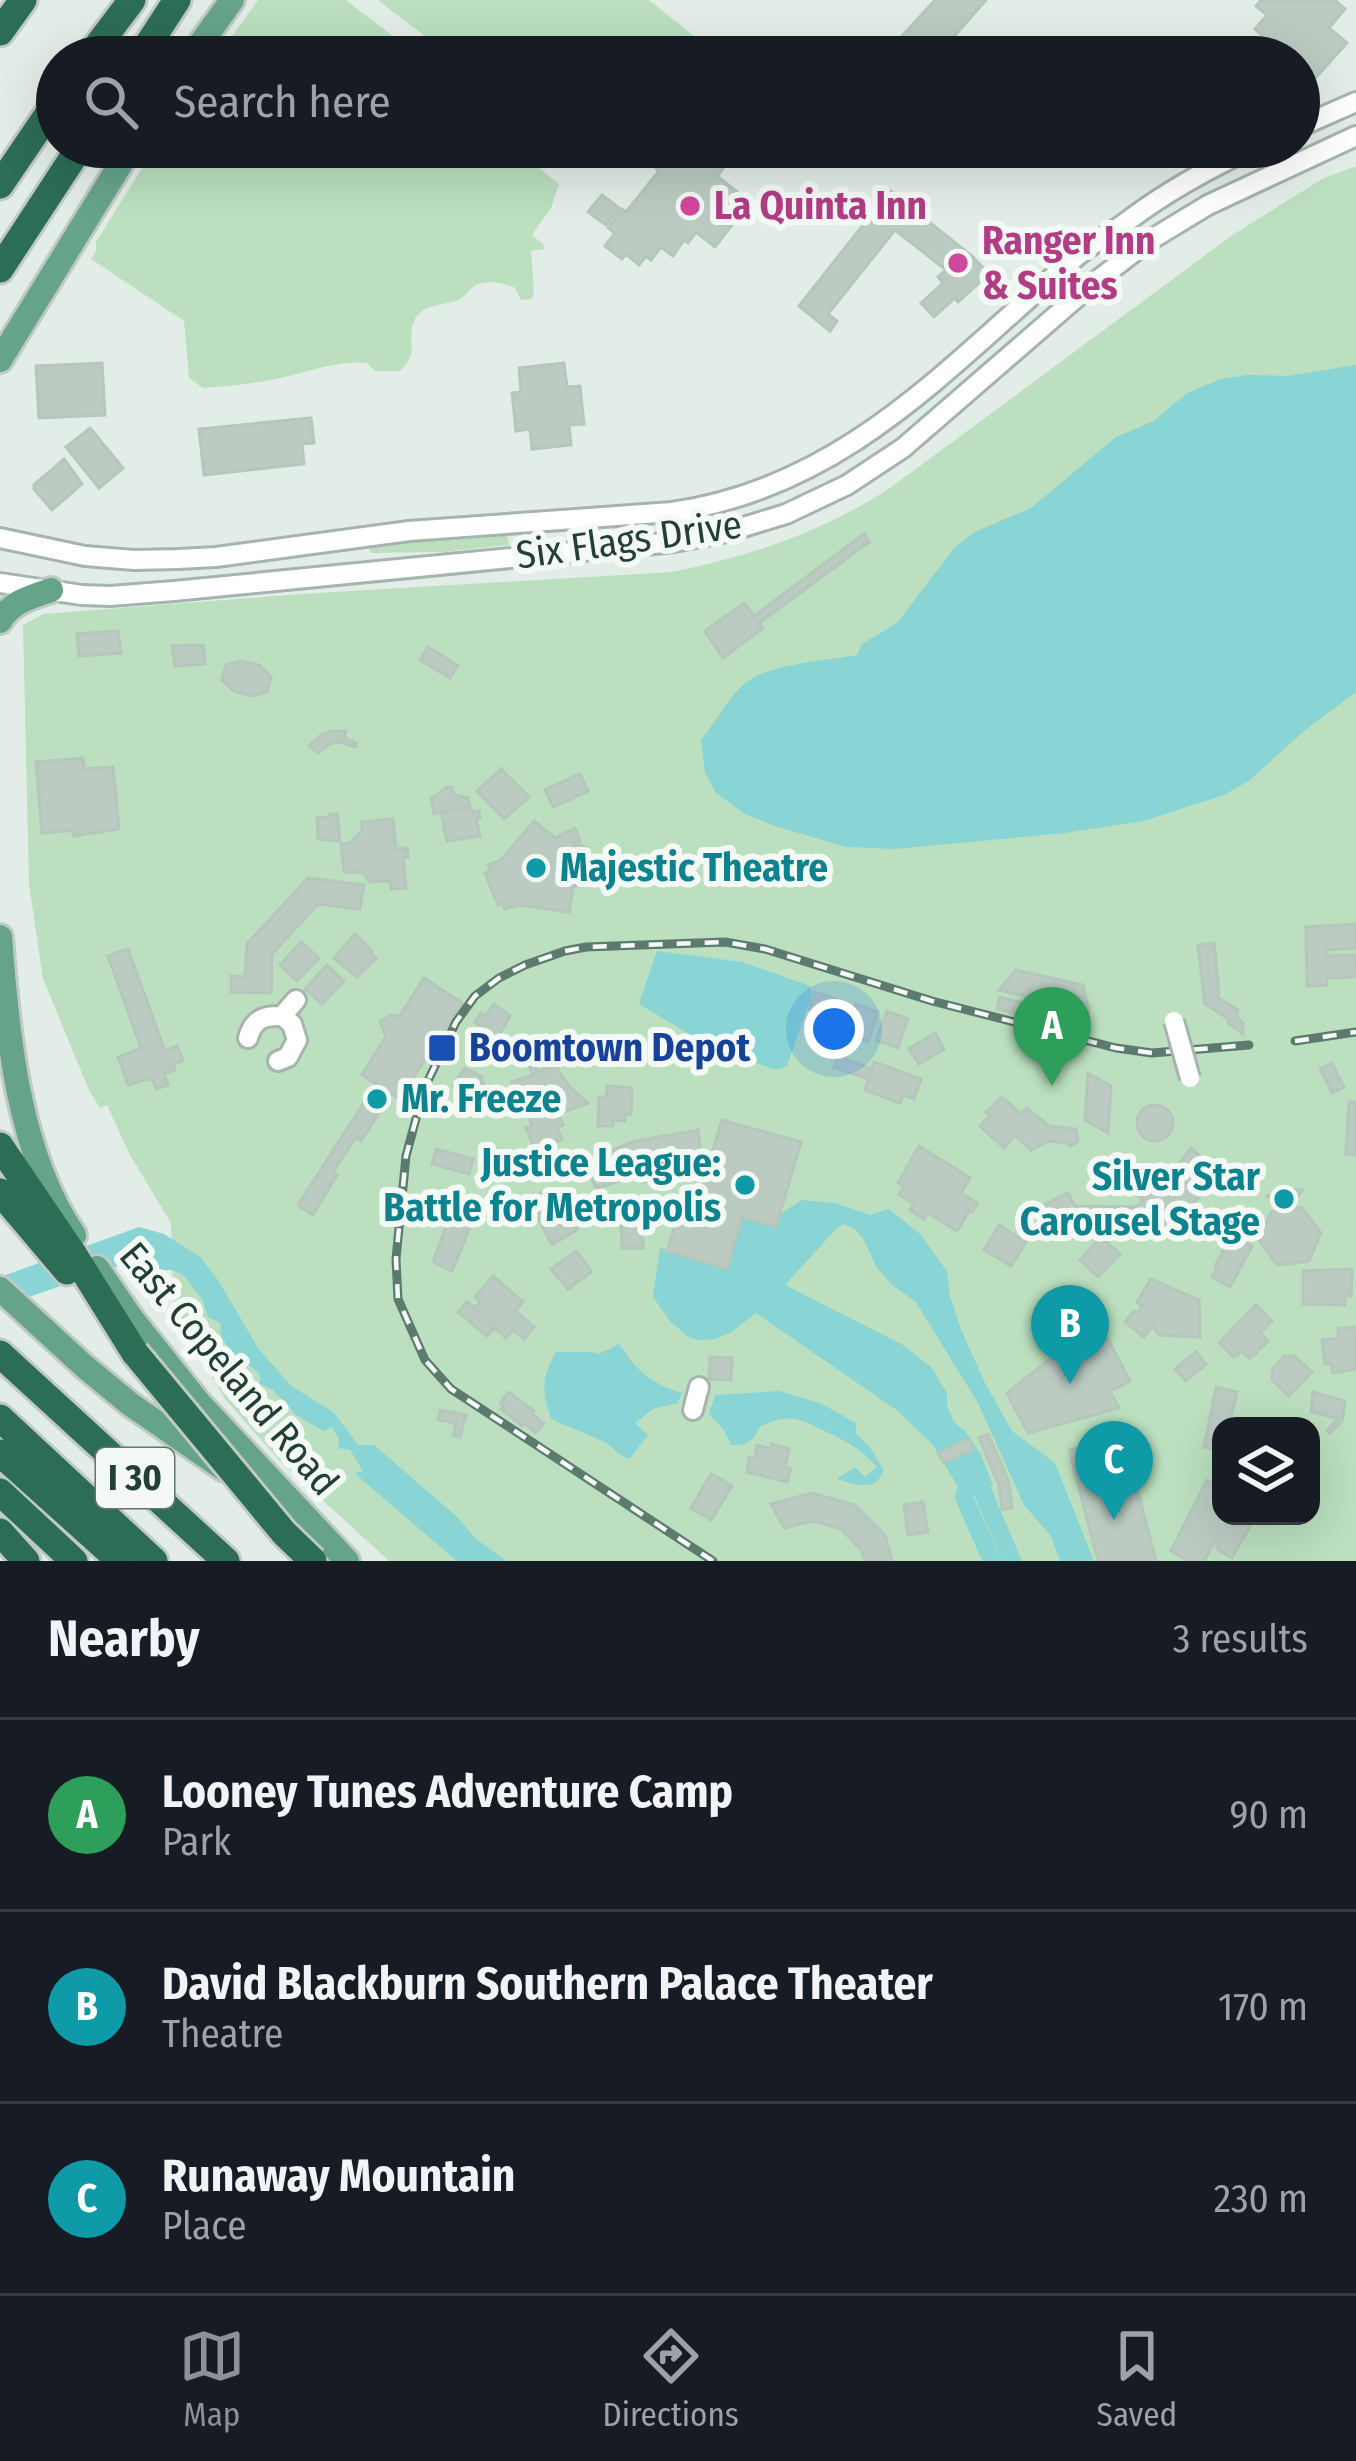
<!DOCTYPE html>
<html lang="en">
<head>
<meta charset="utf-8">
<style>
  body { margin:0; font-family:"Fira Sans Condensed",sans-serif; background:#20242c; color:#f1f3f6 }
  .controls { position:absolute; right:36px; bottom:36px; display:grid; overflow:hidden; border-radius:24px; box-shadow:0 12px 48px #0002 }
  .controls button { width:108px; height:108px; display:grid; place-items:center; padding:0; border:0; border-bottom:3px solid #363941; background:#171b24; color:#f1f3f6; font:60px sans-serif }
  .you { position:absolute; left:834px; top:1029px; width:42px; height:42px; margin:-30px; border:9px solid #fff; border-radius:50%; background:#1a73e8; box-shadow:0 0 0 18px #1a73e833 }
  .badge { display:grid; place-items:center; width:78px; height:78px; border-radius:50%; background:#8c9099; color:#fff; font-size:39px; font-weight:700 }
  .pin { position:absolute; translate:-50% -99px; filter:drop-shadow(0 3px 6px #0008) }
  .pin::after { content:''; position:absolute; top:63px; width:42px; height:36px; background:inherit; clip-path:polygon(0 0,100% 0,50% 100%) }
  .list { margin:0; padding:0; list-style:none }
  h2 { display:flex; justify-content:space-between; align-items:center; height:156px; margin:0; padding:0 48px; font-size:51px }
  h2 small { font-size:39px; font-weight:400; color:#9ea1a6 }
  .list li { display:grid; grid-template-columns:78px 1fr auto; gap:36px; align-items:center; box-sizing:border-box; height:192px; padding:0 48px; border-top:3px solid #363941 }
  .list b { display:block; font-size:45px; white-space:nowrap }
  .list p { margin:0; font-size:39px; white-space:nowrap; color:#9ea1a6 }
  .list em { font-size:39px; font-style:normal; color:#9ea1a6 }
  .icon { flex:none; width:66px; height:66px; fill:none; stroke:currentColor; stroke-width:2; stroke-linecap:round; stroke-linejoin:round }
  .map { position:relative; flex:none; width:1356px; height:1561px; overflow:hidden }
  .search { position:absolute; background:#171b24; box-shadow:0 12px 48px #0002; left:36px; right:36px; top:36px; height:132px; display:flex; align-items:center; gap:30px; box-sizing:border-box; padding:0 42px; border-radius:66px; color:#9ea1a6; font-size:45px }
  .sheet { height:732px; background:#171b24 }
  nav { display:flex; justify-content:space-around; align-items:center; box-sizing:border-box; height:168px; border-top:3px solid #363941; background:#171b24; font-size:33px; color:#9ea1a6 }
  nav a { display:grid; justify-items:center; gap:6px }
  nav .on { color:#8c9099 }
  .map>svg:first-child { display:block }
  .green { fill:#bbdfbf; fill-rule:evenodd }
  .water { fill:#89d4d4 }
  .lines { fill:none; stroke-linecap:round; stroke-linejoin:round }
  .canal { stroke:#89d4d4; stroke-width:18 }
  .building { fill:#bbcbc2; stroke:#b5c7bd; stroke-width:3 }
  .minor-casing { stroke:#a5b5ad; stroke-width:24 }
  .major-casing { stroke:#c1c9c6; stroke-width:30 }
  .highway-casing { stroke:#c1c9c6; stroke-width:33 }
  .minor { stroke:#fff; stroke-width:18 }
  .major { stroke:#66a48a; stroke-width:24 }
  .highway { stroke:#2c6d55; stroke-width:27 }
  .rail-casing { stroke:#5c7b6e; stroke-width:9 }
  .rail { stroke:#f4f9f6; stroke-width:4.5; stroke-dasharray:14; stroke-linecap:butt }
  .minor-bridge-casing { stroke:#a5b5ad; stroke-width:24; stroke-linecap:butt }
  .highway-bridge-casing { stroke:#c1c9c6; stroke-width:33; stroke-linecap:butt }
  .minor-bridge { stroke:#fff; stroke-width:18 }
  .highway-bridge { stroke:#2c6d55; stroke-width:27 }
  .hotel-dot { fill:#d1479c; stroke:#f4f9f6; stroke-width:4.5 }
  .culture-dot { fill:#0f9aa8; stroke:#f4f9f6; stroke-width:4.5 }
  .transit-dot { fill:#1a4fb4; stroke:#f4f9f6; stroke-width:4.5 }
  .labels { text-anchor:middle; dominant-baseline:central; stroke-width:12; stroke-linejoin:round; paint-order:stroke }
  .shield { fill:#f4f9f6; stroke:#61776e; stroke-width:3 }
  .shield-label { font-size:36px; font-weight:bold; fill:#223f33 }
  .hotel-label { font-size:39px; font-weight:bold; fill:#b23c85; stroke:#f4f9f6; text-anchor:start }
  .street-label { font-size:39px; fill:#223f33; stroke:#f4f9f6 }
  .culture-label { font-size:39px; font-weight:bold; fill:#0d838f; stroke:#f4f9f6; text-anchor:start }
  .transit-label { font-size:39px; font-weight:bold; fill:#164399; stroke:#f4f9f6; text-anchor:start }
</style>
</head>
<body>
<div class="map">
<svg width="1356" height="1561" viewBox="0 0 1356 1561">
  <rect width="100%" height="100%" fill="#e3ede7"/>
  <g class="green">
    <polygon points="258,0 346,0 420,57 217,57"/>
    <polygon points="378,0 649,0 699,40 696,43 685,35 668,57 444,57 422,34"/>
    <path d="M155 147H513L559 184 551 208 532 235 543 244 545 249 531 251 534 292 532 299 521 300 515 288C505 283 490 280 478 284 468 288 466 298 456 301 443 305 422 305 415 319 405 339 421 353 400 371H375L367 363C334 360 304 374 271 380 249 384 226 386 203 388L189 378 184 321 91 259 96 251V242Z"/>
    <path d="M1356 166V1561H389L280 1461 225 1399 200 1357 173 1300 171 1223 129 1153 107 1105 100 1108 89 1090 43 979 29 884 23 625 43 614 316 593 672 572C750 556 823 532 890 488L1231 236 1322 179ZM1221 1426H1311V1516H1221Z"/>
    <polygon points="507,532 509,545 442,552 370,553 369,544"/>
  </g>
  <g class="water">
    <path d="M1356 365V692L1304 731 1250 780 1224 795 1143 821 1065 833 895 849 846 847 775 826 745 814 716 793 705 773 701 740C717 721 730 693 751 679 775 664 828 660 857 655L862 644 897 623 955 547 975 532 1031 508 1116 437 1154 421 1187 393 1221 379 1248 375 1288 376Z"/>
    <polygon points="657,951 742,962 810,986 812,994 787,1066 776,1070 711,1047 639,1004"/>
    <polygon points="802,1200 835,1203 870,1215 889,1209 920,1234 947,1271 950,1296 962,1332 985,1383 1012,1431 1055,1463 1094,1561 1060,1561 1051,1536 1024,1505 978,1403 916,1302 892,1285 877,1268 864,1240 855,1229 844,1224 836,1229 785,1285 903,1345 931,1367 947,1393 947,1405 954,1422 965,1431 981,1455 993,1485 964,1497 933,1445 898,1411 756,1313 730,1333 715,1339 697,1340 687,1336 670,1321 653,1297 660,1248 726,1269 742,1217 775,1227 779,1215"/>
    <path d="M139 1227 164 1234 200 1257 218 1280 258 1348 290 1385 334 1413 358 1445H374L455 1515 476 1539 506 1561H457L359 1477 355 1473 363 1471 350 1450 338 1448 339 1439 332 1427 323 1431 295 1414 273 1390 260 1384V1375C244 1359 216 1346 221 1323L208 1317 202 1299 184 1276 173 1270H157L127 1263 0 1307V1277Z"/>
    <path d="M619 1344C638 1372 650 1383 682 1393L678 1403 653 1409 635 1423 648 1435 629 1459 619 1454 607 1443 551 1419C542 1389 541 1379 556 1352H590L599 1354Z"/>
    <path d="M779 1391 820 1403 856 1423V1433L870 1447 883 1469C878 1494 854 1484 837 1479L855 1467 865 1477 877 1467C859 1448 850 1443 827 1432 798 1418 792 1413 760 1426 754 1441 747 1446 731 1445L724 1430 709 1414 715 1395Z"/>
  </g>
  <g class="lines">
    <g class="canal">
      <polyline points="967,1477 982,1490 1012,1561"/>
      <polyline points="969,1481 964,1497 992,1561"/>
    </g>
  </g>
  <g class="building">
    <polygon points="935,0 986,0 936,57 883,57"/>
    <polygon points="1261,0 1335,0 1345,9 1329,28 1347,43 1299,96 1299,57 1246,57 1264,37 1255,29 1267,15 1256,6"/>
    <polygon points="678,147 740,147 717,176 750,202 715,247 696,232 688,243 684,240 673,256 661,247 651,260 646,256 639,265 626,254 622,259 605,246 615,233 608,228 622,209 626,212 659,171 655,167 669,148 674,152"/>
    <polygon points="890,191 972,256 989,274 958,302 955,298 934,317 921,303 943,283 938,277 946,270 895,230 828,314 837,321 830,331 799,306"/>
    <polygon points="602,195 619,208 606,225 588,212"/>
    <polygon points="102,363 105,415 39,418 36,366"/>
    <polygon points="564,363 567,387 580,386 584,424 569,425 571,445 532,449 530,429 516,431 512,393 521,392 519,368"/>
    <polygon points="311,418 314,443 302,444 304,464 204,475 199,429"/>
    <polygon points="90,428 123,468 99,488 66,447"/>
    <polygon points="64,459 82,484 52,510 34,489 34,485"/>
    <polygon points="864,534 869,542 759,623 763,628 723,658 705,631 744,603 754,616"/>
    <polygon points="118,631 121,653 79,656 77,634"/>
    <polygon points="203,645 205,664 175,666 172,646"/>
    <polygon points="428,647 458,666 450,678 420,660"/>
    <polygon points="241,661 259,665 271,677 267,692 252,696 234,691 222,680 226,665"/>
    <polygon points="332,731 346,731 344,738 357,743 355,747 339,742 330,744 318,753 309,746 321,735"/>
    <polygon points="83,758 84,769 113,767 119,829 74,836 73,830 42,833 36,762"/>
    <polygon points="501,769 529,797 504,819 477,791"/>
    <polygon points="580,774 588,791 553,807 545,790"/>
    <polygon points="447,787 452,787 454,795 468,798 470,807 434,814 431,799"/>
    <polygon points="470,807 473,812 479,811 480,818 476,818 480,836 447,841 441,812"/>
    <polygon points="329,814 337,814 340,841 318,839 317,818 330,817"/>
    <polygon points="393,819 396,849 407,848 408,857 403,858 406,888 391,889 390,881 370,882 363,872 344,872 341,844 350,843 362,830 362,822"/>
    <polygon points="534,821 555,838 575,828 580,841 574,843 575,847 581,845 587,848 590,857 588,863 582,865 584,869 590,866 594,880 573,887 569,912 519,905 505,909 502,903 498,905 485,873 491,871 488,865 501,860"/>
    <polygon points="308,878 364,885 360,909 318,904 272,954 271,993 231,992 231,976 245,977 247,944"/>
    <polygon points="1356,924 1356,948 1326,950 1327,956 1356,955 1356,977 1326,978 1327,985 1307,986 1306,927"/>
    <polygon points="355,934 372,951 370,953 376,958 357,977 334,958"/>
    <polygon points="301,942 319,958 297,981 280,965"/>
    <polygon points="1214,943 1219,993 1217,997 1238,1010 1236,1016 1243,1023 1243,1034 1228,1023 1230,1020 1205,1004 1198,945"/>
    <polygon points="128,949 165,1051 177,1046 183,1061 173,1064 175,1070 164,1073 168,1085 156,1089 152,1078 128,1085 118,1057 141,1048 108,956"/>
    <polygon points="327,965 344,981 322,1004 305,989"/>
    <polygon points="1016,970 1083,985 1089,1011 999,990"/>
    <polygon points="424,978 462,1003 413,1078 419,1082 407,1104 391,1094 361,1141 356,1137 333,1172 337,1175 313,1215 298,1205 376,1084 362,1075 386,1036 380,1021 392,1015 399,1017"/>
    <polygon points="815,992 844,1002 837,1019 809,1009"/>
    <polygon points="1000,997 1050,1010 1047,1021 997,1009"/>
    <polygon points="494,1004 510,1016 497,1038 475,1022 481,1013 485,1016"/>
    <polygon points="856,1004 878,1012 868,1042 852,1037 845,1059 872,1069 869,1079 834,1067"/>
    <polygon points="887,1011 908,1019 898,1048 876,1040"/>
    <polygon points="665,1033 700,1044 693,1064 659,1054"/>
    <polygon points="935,1033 944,1049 919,1064 909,1049"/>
    <polygon points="535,1052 540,1063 535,1065 538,1072 555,1065 569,1086 588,1103 559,1114 563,1125 557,1127 562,1140 535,1150 526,1128 532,1126 523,1102 517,1098 512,1082 533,1075 525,1056"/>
    <polygon points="874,1062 921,1079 914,1099 903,1095 900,1103 865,1090"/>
    <polygon points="1332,1063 1344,1087 1332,1093 1320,1069"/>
    <polygon points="465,1068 482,1077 480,1081 484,1083 478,1095 474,1093 472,1098 455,1089 453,1086"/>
    <polygon points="1088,1073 1111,1086 1108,1133 1085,1120"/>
    <polygon points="607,1086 632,1088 631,1114 625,1114 625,1121 613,1120 613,1126 598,1126 599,1097 606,1097"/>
    <polygon points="1002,1097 1021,1114 1027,1108 1049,1126 1076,1129 1078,1141 1070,1146 1067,1143 1048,1141 1031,1150 1015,1135 1004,1148 980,1126 990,1115 986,1112"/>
    <polygon points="1349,1102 1356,1102 1356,1155 1346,1154"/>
    <circle cx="1155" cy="1123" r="18"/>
    <polygon points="722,1120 801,1142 776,1227 742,1217 727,1269 667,1251 683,1199 697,1202"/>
    <polygon points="698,1130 704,1172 642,1182 638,1174 596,1189 586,1162 632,1142"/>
    <polygon points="919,1146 970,1178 961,1193 978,1204 972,1212 969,1211 957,1231 928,1213 924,1219 910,1210 914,1204 899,1194 904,1187 898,1183"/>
    <polygon points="1191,1148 1210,1165 1198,1179 1207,1188 1166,1236 1059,1231 1044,1205 1068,1193 1075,1206 1136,1207 1143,1200 1138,1196 1155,1175 1175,1170"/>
    <polygon points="436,1149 473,1159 469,1174 432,1164"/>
    <polygon points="553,1188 571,1209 567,1213 577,1230 552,1245 538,1218 533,1219 524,1200"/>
    <polygon points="1285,1189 1302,1190 1296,1200 1296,1208 1278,1210 1276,1202 1267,1196"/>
    <polygon points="439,1202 452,1207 449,1217 471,1225 452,1271 433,1262 447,1224 439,1221 440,1217 434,1215"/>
    <polygon points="1302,1208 1321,1233 1309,1261 1277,1265 1259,1240 1271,1212"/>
    <polygon points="621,1220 642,1221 643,1248 622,1248"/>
    <polygon points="999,1225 1026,1242 1011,1266 984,1250"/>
    <polygon points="1232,1234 1252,1246 1230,1287 1212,1277 1217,1268 1215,1266"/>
    <polygon points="1101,1237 1120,1254 1098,1277 1080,1260"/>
    <polygon points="576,1251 592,1272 568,1289 551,1269"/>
    <polygon points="1352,1269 1351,1296 1345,1296 1345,1305 1303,1304 1303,1271"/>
    <polygon points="493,1276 523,1302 515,1311 534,1327 524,1339 513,1330 506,1338 473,1310 480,1302 475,1297"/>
    <polygon points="1151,1279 1199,1300 1200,1337 1160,1335 1155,1330 1154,1324 1144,1337 1125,1322 1134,1311 1137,1313 1142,1306 1137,1302"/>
    <polygon points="467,1301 494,1328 487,1336 458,1312"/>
    <polygon points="1256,1305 1272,1321 1260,1333 1268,1341 1250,1359 1242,1351 1234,1357 1219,1343"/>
    <polygon points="1356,1327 1356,1369 1333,1373 1331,1363 1325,1364 1322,1340 1338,1338 1338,1329"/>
    <polygon points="1079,1336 1087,1350 1108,1339 1130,1381 1110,1391 1119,1408 1028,1433 1007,1393"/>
    <polygon points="1196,1352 1206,1364 1186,1381 1175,1369"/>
    <polygon points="1284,1356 1294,1356 1312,1372 1289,1396 1272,1380 1273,1369"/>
    <polygon points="710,1357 732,1358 731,1380 709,1379"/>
    <polygon points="1216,1387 1237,1392 1229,1426 1221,1426 1221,1450 1204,1447"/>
    <polygon points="509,1392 534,1411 532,1414 544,1424 536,1433 524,1423 522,1426 501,1409 504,1406 500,1403"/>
    <polygon points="1313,1392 1345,1401 1342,1421 1330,1433 1327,1431 1338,1418 1311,1412"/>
    <polygon points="440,1410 466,1415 460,1437 453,1435 456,1423 438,1420"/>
    <polygon points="988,1434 1009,1482 1012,1508 1002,1510 999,1485 979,1438"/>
    <polygon points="1124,1438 1134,1476 1156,1561 1098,1561 1069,1450"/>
    <polygon points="968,1439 973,1450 944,1463 938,1453"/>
    <polygon points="772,1444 789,1449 785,1467 791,1469 787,1482 747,1472 749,1457 755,1458 757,1445 771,1449"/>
    <polygon points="711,1474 732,1486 711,1520 691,1508"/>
    <polygon points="1207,1480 1219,1486 1221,1483 1221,1516 1256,1516 1232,1558 1217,1549 1219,1545 1214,1542 1204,1561 1188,1561 1171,1551"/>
    <polygon points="812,1493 855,1505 885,1535 892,1561 865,1561 862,1551 841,1529 813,1521 784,1528 771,1504"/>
    <polygon points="923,1502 928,1532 908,1535 904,1505"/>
  </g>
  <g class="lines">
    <g class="minor-casing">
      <g id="minor">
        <polyline points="1299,127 1356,102"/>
        <path d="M0 538 85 556 134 560 178 559 216 557 409 531 672 512C846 487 949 365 1076 257 1093 243 1112 233 1129 220 1169 190 1209 168 1255 147"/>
        <polyline points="0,583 82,595 110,596 174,591 674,542 727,532 786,514 847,485 903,448 1090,286 1147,242 1208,205 1356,136"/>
        <path d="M248 1038C253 1020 263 1015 282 1016L296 1000"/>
        <polyline points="278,1061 288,1057 297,1040 292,1024 282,1016"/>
        <polyline points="693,1410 699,1387"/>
      </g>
    </g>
    <g class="major-casing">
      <g id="major">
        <polyline points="191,57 232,0"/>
        <polyline points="0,360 131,147"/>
        <path d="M0 621C11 602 30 597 51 590"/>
        <path d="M0 937C7 1032 18 1154 74 1235"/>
        <polyline points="97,1268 132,1319 199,1403 347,1561"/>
        <polyline points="0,1289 84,1366 130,1404 224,1469"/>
      </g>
    </g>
    <g class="highway-casing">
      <g id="highway">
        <polyline points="0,32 23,0"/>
        <polyline points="89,57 132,0"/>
        <polyline points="140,57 177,0"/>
        <polyline points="0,185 57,101"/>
        <polyline points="0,269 80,147"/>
        <polyline points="0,1146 72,1252 135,1353"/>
        <polyline points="0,1192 67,1271"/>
        <polyline points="0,1354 226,1561"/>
        <polyline points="0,1418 154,1561"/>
        <polyline points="0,1453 120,1561"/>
        <polyline points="0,1492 74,1561"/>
        <polyline points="0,1532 26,1561"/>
      </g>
    </g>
    <use href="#minor" class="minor"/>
    <use href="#major" class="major"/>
    <use href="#highway" class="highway"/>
    <g class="rail-casing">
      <g id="rail">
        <polyline points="1295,1041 1356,1032"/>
        <polyline points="713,1561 451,1389 425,1360 398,1299 396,1259 406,1156 424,1089 456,1022 475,996 499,978 525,965 565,951 586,947 725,942 765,949 932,1001 1116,1048 1152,1053 1249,1045"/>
      </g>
    </g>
    <use href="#rail" class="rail"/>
    <g class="minor-bridge-casing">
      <polyline id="minor-bridge" points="1174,1021 1190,1078"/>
    </g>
    <g class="highway-bridge-casing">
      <polyline id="highway-bridge" points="135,1353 284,1533 313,1561"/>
    </g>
    <use href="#minor-bridge" class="minor-bridge"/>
    <use href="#highway-bridge" class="highway-bridge"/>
  </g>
  <g class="hotel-dot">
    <circle cx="690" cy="206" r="12"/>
    <circle cx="958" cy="263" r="12"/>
  </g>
  <g class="culture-dot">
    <circle cx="536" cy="868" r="12"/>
    <circle cx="377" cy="1099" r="12"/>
    <circle cx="745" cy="1185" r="12"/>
    <circle cx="1284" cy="1199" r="12"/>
  </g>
  <rect class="transit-dot" x="427" y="1033" width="30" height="30" rx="6"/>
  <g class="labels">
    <rect class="shield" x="96" y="1448" width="78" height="60" rx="9"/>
    <g class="shield-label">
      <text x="135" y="1478">I 30</text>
    </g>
    <g class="hotel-label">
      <text x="714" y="206">La Quinta Inn</text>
      <text x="982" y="241">Ranger Inn<tspan x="982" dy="45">&amp; Suites</tspan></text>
    </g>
    <g class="street-label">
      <text transform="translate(629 540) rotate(-8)">Six Flags Drive</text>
      <text transform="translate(229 1369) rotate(50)">East Copeland Road</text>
    </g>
    <g class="culture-label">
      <text x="560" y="868">Majestic Theatre</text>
      <text x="401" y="1099">Mr. Freeze</text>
      <text x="721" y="1163" text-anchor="end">Justice League:<tspan x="721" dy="45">Battle for Metropolis</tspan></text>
      <text x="1260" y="1177" text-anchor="end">Silver Star<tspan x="1260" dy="45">Carousel Stage</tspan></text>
    </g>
    <g class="transit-label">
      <text x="469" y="1048">Boomtown Depot</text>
    </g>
  </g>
</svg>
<div class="controls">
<button><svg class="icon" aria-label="layers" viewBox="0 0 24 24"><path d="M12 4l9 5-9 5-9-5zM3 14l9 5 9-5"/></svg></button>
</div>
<div class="you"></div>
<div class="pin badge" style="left:1052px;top:1086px;background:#2e9e5b">A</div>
<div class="pin badge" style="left:1070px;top:1384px;background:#0f9aa8">B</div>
<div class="pin badge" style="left:1114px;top:1520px;background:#0f9aa8">C</div>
<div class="search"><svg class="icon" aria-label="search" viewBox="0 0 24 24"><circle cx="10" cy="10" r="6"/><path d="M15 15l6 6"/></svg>Search here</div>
</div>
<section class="sheet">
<h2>Nearby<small>3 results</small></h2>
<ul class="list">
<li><span class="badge" style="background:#2e9e5b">A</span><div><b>Looney Tunes Adventure Camp</b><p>Park</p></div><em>90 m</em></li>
<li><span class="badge" style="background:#0f9aa8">B</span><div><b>David Blackburn Southern Palace Theater</b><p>Theatre</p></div><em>170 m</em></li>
<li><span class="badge" style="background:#0f9aa8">C</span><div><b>Runaway Mountain</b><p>Place</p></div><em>230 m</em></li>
</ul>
</section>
<nav>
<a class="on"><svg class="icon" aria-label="map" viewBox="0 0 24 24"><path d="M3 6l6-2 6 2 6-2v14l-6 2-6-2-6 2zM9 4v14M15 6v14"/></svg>Map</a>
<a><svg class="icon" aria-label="directions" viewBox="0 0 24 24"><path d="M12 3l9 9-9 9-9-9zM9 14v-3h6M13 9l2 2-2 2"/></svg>Directions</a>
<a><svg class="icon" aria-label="saved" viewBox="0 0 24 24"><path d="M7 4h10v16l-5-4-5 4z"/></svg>Saved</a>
</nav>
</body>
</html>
